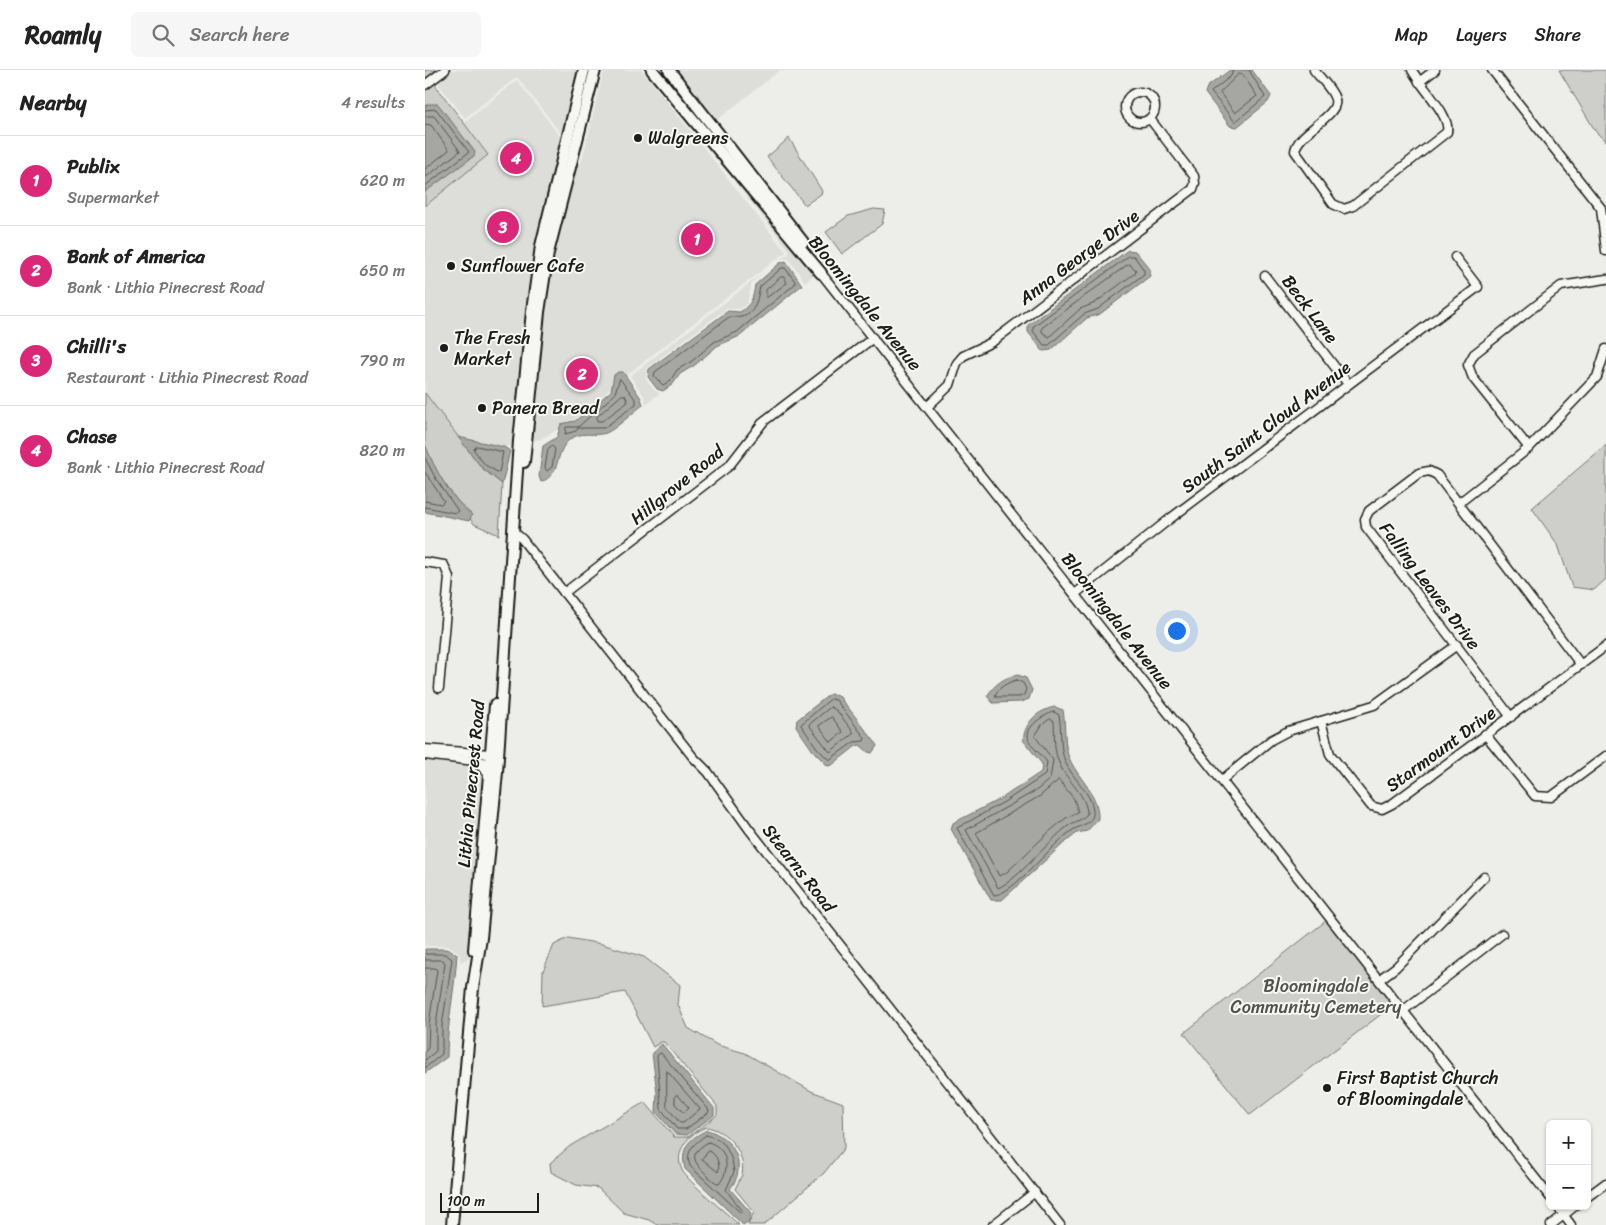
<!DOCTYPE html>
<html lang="en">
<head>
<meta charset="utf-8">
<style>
  body { margin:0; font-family:Sriracha,sans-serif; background:#f6f6f6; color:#222 }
  .controls { position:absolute; right:15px; bottom:15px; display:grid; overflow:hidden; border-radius:8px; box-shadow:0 1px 4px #0004 }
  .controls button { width:45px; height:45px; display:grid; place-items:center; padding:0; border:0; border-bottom:1px solid #e0e0e0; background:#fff; color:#222; font:25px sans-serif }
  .scale { position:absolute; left:15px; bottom:12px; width:99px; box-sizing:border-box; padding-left:5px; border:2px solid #1c1c1c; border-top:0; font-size:14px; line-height:18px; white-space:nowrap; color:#1c1c1c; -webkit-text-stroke:4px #f6f6f2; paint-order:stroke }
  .you { position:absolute; left:751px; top:560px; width:18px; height:18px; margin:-12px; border:4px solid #fff; border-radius:50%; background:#1a73e8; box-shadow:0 0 0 8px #1a73e833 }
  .badge { display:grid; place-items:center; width:32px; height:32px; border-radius:50%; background:#db2777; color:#fff; font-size:16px; font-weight:700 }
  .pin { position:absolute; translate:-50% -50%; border:2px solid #fff; box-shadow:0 1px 5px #0006 }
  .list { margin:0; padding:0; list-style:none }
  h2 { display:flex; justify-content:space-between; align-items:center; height:65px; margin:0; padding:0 20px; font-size:21px }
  h2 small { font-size:16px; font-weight:400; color:#767676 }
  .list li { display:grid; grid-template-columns:32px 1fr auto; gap:15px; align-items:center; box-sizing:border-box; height:90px; padding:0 20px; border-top:1px solid #e0e0e0 }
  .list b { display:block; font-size:19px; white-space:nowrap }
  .list p { margin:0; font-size:16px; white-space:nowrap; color:#767676 }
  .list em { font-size:16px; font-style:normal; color:#767676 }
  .icon { flex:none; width:28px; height:28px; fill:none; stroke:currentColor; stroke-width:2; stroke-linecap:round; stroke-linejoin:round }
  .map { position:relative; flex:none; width:1181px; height:1155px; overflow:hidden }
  header { display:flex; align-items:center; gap:30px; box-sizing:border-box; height:70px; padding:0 25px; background:#fff; border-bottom:1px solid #e0e0e0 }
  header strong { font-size:24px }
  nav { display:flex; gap:28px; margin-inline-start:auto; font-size:18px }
  .search { width:350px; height:45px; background:#f6f6f6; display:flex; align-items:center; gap:12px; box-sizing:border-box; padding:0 18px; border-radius:8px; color:#767676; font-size:19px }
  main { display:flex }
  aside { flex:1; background:#fff }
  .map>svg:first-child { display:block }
  .built { fill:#ddddda }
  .green { fill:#cececb; stroke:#757574 }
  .water { fill:#a6a6a3; stroke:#6f6f6d }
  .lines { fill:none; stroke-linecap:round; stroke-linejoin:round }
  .shore { stroke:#535352; stroke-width:1 }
  .minor-casing { stroke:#1c1c1c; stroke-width:11 }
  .major-casing { stroke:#1c1c1c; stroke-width:14 }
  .minor { stroke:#f6f6f2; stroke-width:8 }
  .major { stroke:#f6f6f2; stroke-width:10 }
  .poi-dot { fill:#1c1c1c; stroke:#f6f6f2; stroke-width:2 }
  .labels { text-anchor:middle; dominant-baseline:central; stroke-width:4; stroke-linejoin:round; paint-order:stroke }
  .poi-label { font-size:18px; fill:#1c1c1c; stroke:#f6f6f2; text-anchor:start }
  .street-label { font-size:18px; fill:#1c1c1c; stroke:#f6f6f2 }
  .park-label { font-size:18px; fill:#515151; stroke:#f6f6f2 }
</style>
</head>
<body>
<header>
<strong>Roamly</strong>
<div class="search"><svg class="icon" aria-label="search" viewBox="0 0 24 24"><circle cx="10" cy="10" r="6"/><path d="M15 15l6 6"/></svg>Search here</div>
<nav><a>Map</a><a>Layers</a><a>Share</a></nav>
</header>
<main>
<aside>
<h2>Nearby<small>4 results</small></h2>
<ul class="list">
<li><span class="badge">1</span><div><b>Publix</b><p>Supermarket</p></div><em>620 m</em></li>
<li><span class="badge">2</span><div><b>Bank of America</b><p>Bank · Lithia Pinecrest Road</p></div><em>650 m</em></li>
<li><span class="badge">3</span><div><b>Chilli's</b><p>Restaurant · Lithia Pinecrest Road</p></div><em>790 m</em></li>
<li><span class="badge">4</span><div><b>Chase</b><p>Bank · Lithia Pinecrest Road</p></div><em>820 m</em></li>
</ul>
</aside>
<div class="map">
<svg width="1181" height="1155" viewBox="0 0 1181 1155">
  <rect width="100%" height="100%" fill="#edede9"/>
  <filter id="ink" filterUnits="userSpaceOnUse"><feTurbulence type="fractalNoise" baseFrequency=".02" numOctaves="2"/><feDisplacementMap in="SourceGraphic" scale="10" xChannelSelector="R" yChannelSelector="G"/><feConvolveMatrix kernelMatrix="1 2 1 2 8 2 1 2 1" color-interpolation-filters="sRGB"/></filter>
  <g filter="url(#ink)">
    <g class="built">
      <polygon points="25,0 155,0 138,66 92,7 40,48 14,15 14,9"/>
      <polygon points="179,0 217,0 361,182 204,303 146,352 116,369 79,377 33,367 0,323 0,136 63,85 39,53 92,10 156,94"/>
      <polygon points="253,0 355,0 292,50"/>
      <polygon points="313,109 392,203 380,212 364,189 356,189 364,184 364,180 310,112"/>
      <polygon points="344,198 327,213 322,234 315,239 301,239 222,298 221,309 230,321 235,323 221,334 219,326 205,306"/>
      <polygon points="0,689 51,695 60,703 45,888 35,892 34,882 23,876 0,876"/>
    </g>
    <g class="green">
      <polygon points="0,0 16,0 11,7 11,16 63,85 0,136"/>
      <polygon points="1134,0 1181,0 1181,72 1171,62"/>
      <polygon points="364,68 397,121 396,124 380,135 342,87"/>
      <polygon points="449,139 460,140 457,154 417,184 401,162 423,146"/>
      <polygon points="0,323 57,398 77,414 74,465 49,454 14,406 0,379"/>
      <polygon points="1181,375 1181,509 1169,520 1147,517 1133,475 1107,438"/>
      <polygon points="902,850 968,935 825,1045 759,963"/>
      <path d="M143 868 177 874 219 887 255 915 253 935 263 958 292 975 320 983 386 1021 418 1033 419 1078 399 1103 339 1155H323L329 1142 310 1119C312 1114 315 1110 317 1105 322 1083 301 1059 281 1057 264 1064 248 1081 257 1100 262 1111 303 1144 314 1155H232L224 1150 199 1143 173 1118 151 1115 126 1102 125 1093 145 1076 220 1032 249 1067H263L292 1045V1036L239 972H236L228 977 200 922 117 936 118 901 129 875Z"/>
    </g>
    <g class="water">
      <polygon points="805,0 827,0 846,26 843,32 812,57 805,56 780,23 782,17"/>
      <polygon points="4,34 13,34 50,82 49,86 0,122 0,36"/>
      <polygon points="703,180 710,181 725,199 725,206 675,244 662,248 626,280 618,281 603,262 603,255"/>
      <path d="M361 191 377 215 315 266 292 276 270 295 255 304 248 314 238 321 232 319 223 307 224 299 303 241 315 242C327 234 328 228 330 215L355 193Z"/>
      <path d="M193 302H198L216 328 218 335C208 342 191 359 181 363 169 367 156 360 144 370 129 383 137 404 116 412L114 406 118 376 132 367 136 354 150 351 186 321 189 305Z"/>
      <polygon points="33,367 79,377 85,381 77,414 57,398"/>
      <path d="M0 374C10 400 25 427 47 445L44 451 0 442Z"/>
      <path d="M593 605 601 608 607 620 604 629 596 632 568 633 562 626C570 614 579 607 593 605Z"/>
      <polygon points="405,624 414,626 450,672 452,676 447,683 443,682 435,675 431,676 407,695 403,696 388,681 371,656 372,650"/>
      <path d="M630 637 638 640C641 656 638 675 645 690 655 711 674 724 673 749L662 761 652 763 637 775 577 830H566L526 759 528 753 577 728 616 702 617 694 598 670C600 652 613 640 630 637Z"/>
      <path d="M0 879H21L32 884C30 919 22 952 22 987L0 1003Z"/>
      <polygon points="237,974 289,1038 289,1045 262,1065 250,1064 231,1042 232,1023 227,983"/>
      <path d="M282 1060C308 1067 324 1095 305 1119L326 1143 324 1151 318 1155 260 1099C255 1079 263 1069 282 1060Z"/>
    </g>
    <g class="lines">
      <g class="shore">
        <polyline points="808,0 806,6 786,22 810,52 840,27 824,0"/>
        <polygon points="814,4 818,5 832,26 810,43 795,23"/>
        <polyline points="0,40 11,39 44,82 0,116"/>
        <polyline points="0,46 9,46 35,81 0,108"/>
        <polyline points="0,54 6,55 24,80 0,99"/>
        <polygon points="704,186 709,186 719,200 719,204 673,239 659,244 624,275 619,275 608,261 608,257"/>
        <polygon points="704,194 711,200 710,203 670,233 655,239 624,267 617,262 617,258"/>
        <path d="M357 198H360L370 211V214L312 262 289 272 267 291 252 300 245 311 238 315 229 306 230 302 304 247C308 246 313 248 316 247 331 244 332 229 335 217Z"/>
        <polygon points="356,207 359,207 362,213 341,228 341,220"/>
        <polygon points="195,309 211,330 211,334 179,358 153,358 151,361 140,364 141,357 153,357 189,325"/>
        <polygon points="197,325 200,325 203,332 177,351 172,351 172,347"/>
        <polygon points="52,376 78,382 74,403 60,395 49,380"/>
        <polygon points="127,376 130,379 127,397 122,401 120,398 123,379"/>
        <polyline points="0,388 11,409 33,441 30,443 0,437"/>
        <polyline points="0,402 19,431 16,434 0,431"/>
        <path d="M592 610 598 613 601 619 599 625 594 627H570C571 618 583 612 592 610Z"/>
        <polygon points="406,629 411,630 440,668 439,671 429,672 404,690 392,678 376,655"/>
        <polygon points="406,637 412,641 429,663 405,682 384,655"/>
        <path d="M629 642 634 645C637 661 634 676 640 691 646 708 666 721 668 740 670 753 656 755 648 760 629 771 588 825 569 825L532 758 579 732 620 705 622 692C617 685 607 678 604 670 598 657 620 644 629 642Z"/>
        <polygon points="407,647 418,662 406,672 394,656"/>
        <path d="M625 649 629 651C630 666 628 681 635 695 642 711 662 725 662 744 656 751 650 751 643 756 622 772 594 809 573 818L541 760 612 720 625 709 628 690 610 666 617 655Z"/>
        <polygon points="634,710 649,729 653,742 641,748 625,761 581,803 574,806 551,763 615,726"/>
        <polyline points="0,884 20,884 27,889 17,956 17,984 0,998"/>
        <polyline points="0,890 18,890 20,893 11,955 11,981 0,990"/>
        <polyline points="0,898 10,898 12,900 4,954 3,978 0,982"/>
        <polygon points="236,983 284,1040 283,1043 261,1059 252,1059 236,1039 232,986"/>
        <polygon points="242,1001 275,1039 258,1053 255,1053 242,1037"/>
        <polygon points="253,1025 264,1038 259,1043 250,1034 250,1026"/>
        <path d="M281 1065 293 1069 300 1075 307 1090 309 1102 301 1120 317 1140 316 1143 265 1096C260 1080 269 1074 281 1065Z"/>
        <path d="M283 1072C303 1077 306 1100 294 1114 289 1112 285 1108 281 1104 267 1090 264 1084 283 1072Z"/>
        <path d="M284 1081C291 1083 296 1095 293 1102L277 1089Z"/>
      </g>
      <g class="minor-casing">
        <g id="minor">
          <path d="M889 0C895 8 907 19 910 29 915 46 872 62 870 81L908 134 919 139 928 136 1022 62C1026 45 995 16 987 0"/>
          <polyline points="1067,0 1176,138 1181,181"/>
          <polyline points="994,12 1010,0"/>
          <polyline points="0,15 20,0"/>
          <circle cx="715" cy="37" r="15"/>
          <polyline points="396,203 1125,1127"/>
          <polyline points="840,206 923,314"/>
          <polyline points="502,337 525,315 532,293 538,286 567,272 768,119 770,113 769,106 725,49"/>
          <polyline points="1104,378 1048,308 1043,295 1049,284 1136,216 1181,209"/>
          <polyline points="1034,433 1104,378 1172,307 1181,279"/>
          <polyline points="88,461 97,469 268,687 283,702 324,759 635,1155"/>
          <polyline points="0,492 19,495 24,507 14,618"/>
          <polyline points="139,523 304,396 339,351 448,268"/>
          <polyline points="650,524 746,448 1053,217 1030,187"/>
          <polyline points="1086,647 941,457 940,449 944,441 994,403 1004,401 1012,405 1156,595"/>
          <polyline points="896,651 905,684 946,736 957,739 967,734 1181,576"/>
          <polyline points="1060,664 1110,726 1126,727 1181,686"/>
          <polyline points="0,679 65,684 69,687"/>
          <polyline points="0,685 58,692"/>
          <polyline points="797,710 846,670 863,661 949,635 1032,575"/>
          <polyline points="955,909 971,897 1059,807"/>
          <polyline points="979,940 1077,864"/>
          <polyline points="1162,1127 1181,1113"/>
          <polyline points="1132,1136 1146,1155"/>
          <polyline points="568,1155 610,1122"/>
          <polyline points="1126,1155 1150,1136"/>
        </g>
      </g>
      <g class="major-casing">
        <g id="major">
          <polyline points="227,0 396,203"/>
          <polyline points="244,0 378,172"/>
          <polyline points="99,392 114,242 123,183 170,0"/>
          <polyline points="53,692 63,702"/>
          <polyline points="49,880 70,635"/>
          <polyline points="27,1155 48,918 56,868 72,702 94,371 107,241 116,176 159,0"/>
        </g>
      </g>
      <use href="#minor" class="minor"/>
      <use href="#major" class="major"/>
    </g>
  </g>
  <g class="poi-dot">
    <circle cx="213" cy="68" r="5"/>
    <circle cx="26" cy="196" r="5"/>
    <circle cx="19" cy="278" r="5"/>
    <circle cx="57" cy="338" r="5"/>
    <circle cx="902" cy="1018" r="5"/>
  </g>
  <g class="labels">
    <g class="poi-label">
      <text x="223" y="68">Walgreens</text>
      <text x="36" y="196">Sunflower Cafe</text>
      <text x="29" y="268">The Fresh<tspan x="29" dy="21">Market</tspan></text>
      <text x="67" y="338">Panera Bread</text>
      <text x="912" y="1008">First Baptist Church<tspan x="912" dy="21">of Bloomingdale</tspan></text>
    </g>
    <g class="street-label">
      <text transform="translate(654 187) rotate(-37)">Anna George Drive</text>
      <text transform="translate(440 233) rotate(51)">Bloomingdale Avenue</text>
      <text transform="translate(885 239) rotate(53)">Beck Lane</text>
      <text transform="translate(841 357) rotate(-37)">South Saint Cloud Avenue</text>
      <text transform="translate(252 415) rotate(-39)">Hillgrove Road</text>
      <text transform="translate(1005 516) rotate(53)">Falling Leaves Drive</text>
      <text transform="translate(692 551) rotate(52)">Bloomingdale Avenue</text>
      <text transform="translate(1016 679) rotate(-36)">Starmount Drive</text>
      <text transform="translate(46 714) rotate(-85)">Lithia Pinecrest Road</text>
      <text transform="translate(374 798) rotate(52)">Stearns Road</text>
    </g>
    <g class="park-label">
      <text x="891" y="916">Bloomingdale<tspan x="891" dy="21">Community Cemetery</tspan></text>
    </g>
  </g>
</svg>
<div class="controls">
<button>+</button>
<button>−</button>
</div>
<div class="scale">100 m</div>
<div class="you"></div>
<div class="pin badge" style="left:272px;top:169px">1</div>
<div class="pin badge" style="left:157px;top:304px">2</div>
<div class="pin badge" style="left:78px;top:157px">3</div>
<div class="pin badge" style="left:91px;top:88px">4</div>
</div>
</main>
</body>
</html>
